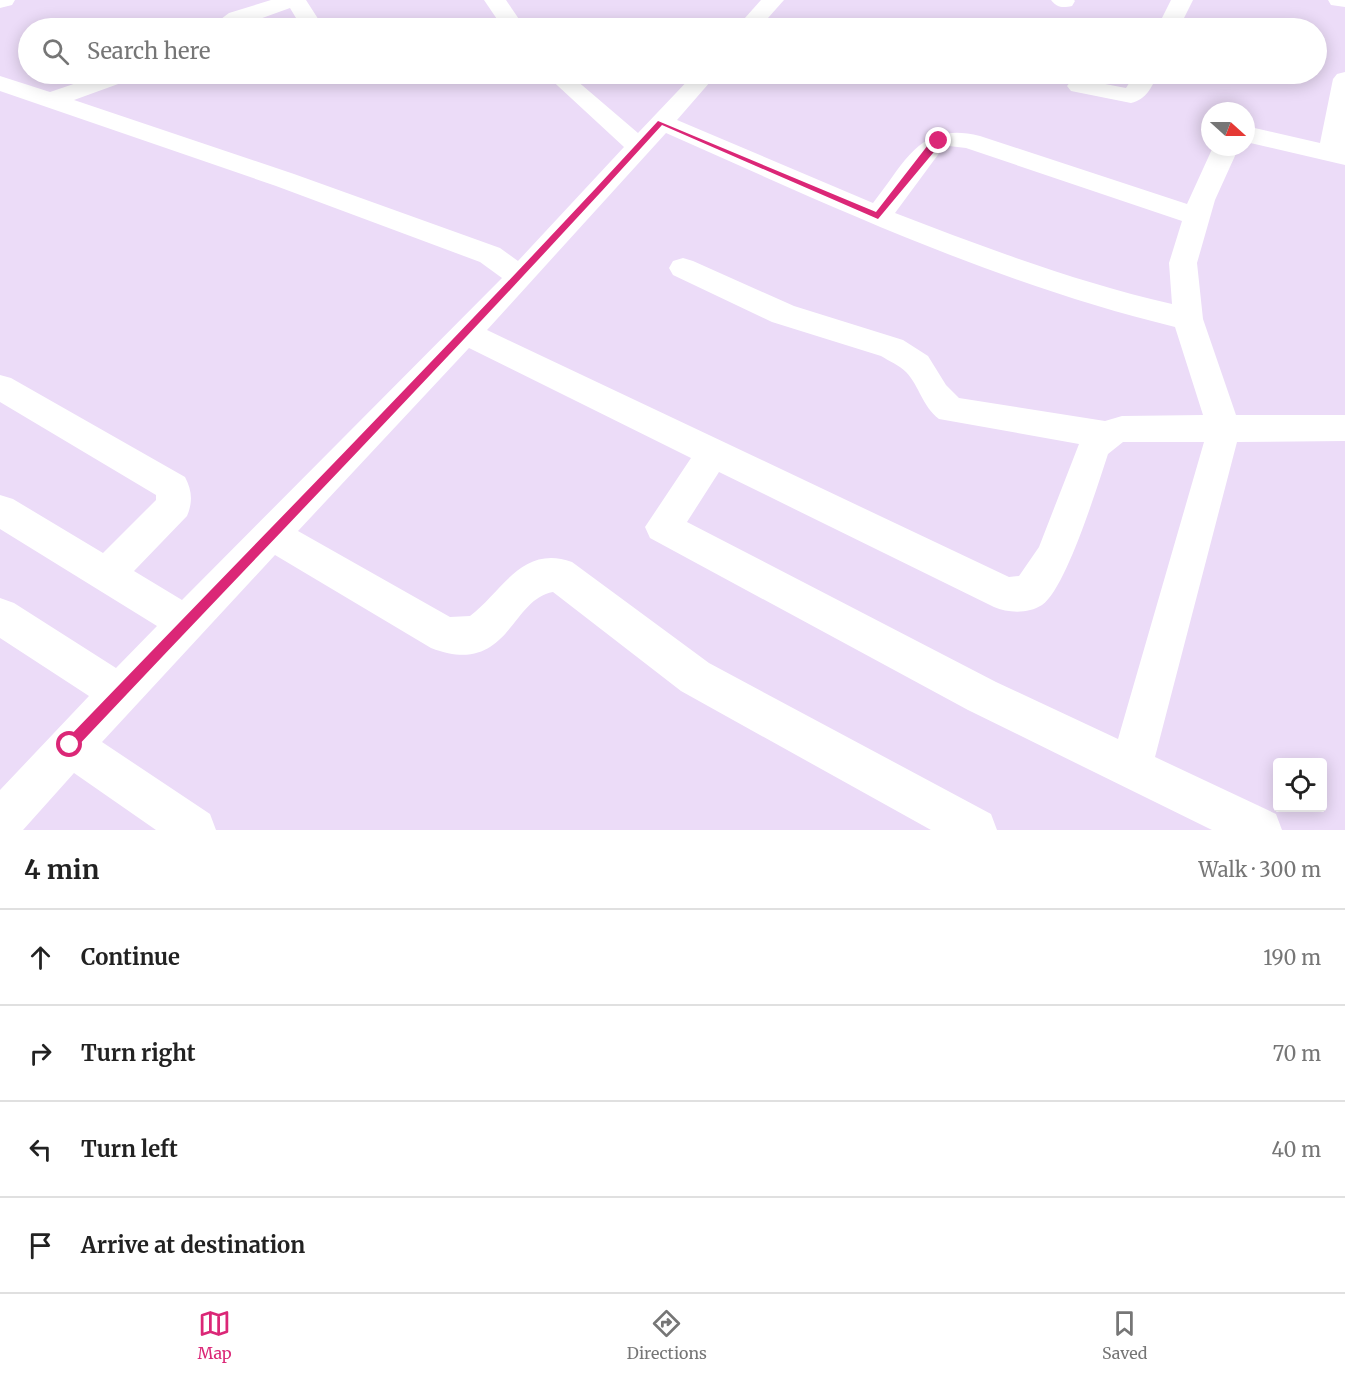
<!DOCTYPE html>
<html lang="en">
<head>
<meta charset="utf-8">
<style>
  body { margin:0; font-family:Merriweather,serif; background:#f6f6f6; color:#222 }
  .controls { position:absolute; right:18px; bottom:18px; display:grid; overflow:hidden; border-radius:6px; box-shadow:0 3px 15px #0003 }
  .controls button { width:54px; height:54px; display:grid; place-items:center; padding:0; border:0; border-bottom:2px solid #e0e0e0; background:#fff; color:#222; font:30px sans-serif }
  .compass { position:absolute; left:1201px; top:102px; width:54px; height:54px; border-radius:50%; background:#fff; box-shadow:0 3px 15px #0003; rotate:111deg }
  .stop { position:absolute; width:18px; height:18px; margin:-14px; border:4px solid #db2777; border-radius:50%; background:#fff }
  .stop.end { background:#db2777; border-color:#fff; box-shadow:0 2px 6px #0008 }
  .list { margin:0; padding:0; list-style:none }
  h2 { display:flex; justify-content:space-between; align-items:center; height:78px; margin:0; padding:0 24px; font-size:26px }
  h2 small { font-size:20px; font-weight:400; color:#767676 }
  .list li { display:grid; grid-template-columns:39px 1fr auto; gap:18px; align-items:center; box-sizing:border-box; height:96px; padding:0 24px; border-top:2px solid #e0e0e0 }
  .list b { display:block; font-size:22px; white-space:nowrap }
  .list em { font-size:20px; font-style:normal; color:#767676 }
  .icon { flex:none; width:33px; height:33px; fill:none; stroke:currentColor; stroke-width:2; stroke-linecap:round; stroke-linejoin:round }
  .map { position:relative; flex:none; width:1345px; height:830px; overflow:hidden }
  .search { position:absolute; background:#fff; box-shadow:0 3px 15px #0003; left:18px; right:18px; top:18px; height:66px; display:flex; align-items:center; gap:15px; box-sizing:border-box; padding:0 21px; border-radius:33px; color:#767676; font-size:22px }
  .sheet { height:462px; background:#fff }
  nav { display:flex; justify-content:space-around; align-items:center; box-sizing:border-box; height:84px; border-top:2px solid #e0e0e0; background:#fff; font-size:16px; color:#767676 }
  nav a { display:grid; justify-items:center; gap:3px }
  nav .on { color:#db2777 }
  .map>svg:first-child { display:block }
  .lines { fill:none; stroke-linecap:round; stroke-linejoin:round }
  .minor { fill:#fff; fill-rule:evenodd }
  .route { fill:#db2777 }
</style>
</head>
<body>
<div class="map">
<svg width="1345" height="830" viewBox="0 0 1345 830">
  <rect width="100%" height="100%" fill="#ecdcf8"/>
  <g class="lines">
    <g class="minor">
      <polygon points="0,0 15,0 12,5 0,8"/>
      <polygon points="271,0 306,0 324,28 302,28 290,8 235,28 209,28 229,13"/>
      <polygon points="484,0 506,0 525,28 503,28"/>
      <polygon points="761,0 784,0 759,28 736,28"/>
      <path d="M1051 0H1074L1075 1 1072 6C1063 8 1057 8 1051 0Z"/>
      <polygon points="1171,0 1193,0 1179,28 1157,28"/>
      <polygon points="1328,0 1345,0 1345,7 1331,5"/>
      <polygon points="1345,72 1345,165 1246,142 1246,126 1320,143 1333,79 1337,74"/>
      <path d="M103 74H136L132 79 74 100 294 174 500 248 518 261 624 147 545 74H569L638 133 694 74H717L677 120 873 203C906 162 919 121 980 136L1187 204 1213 147H1239L1215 200 1197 263 1203 319 1236 415H1345V441L1237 442 1155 757 1276 814 1282 830H1212L968 710 650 538 645 527 691 458 469 348 298 531 450 617 470 616C502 592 522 544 572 562L709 663 991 814 997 830H931L681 691 553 592C510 599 509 678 431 648L275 555 102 742 210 814 216 830H156L74 773 23 830H0V790L89 696 0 638V598L14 603 116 668 157 626 0 529V495L13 499 103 553 156 500V495L0 402V375L11 378 185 477C192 490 193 502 187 516L134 571 182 600 502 278 480 262 276 186 0 91V76L50 92ZM666 133C833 207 997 284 1175 327L1203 415 1122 416 1105 421 959 398 946 385 928 356 903 340 794 306 693 261 683 258 673 261 669 268 673 275 772 322 881 356C889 361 899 365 906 372 920 387 922 406 939 419L1079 444 1039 547 1019 576 1009 577 487 330ZM949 146 966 148 1182 221 1169 263 1172 304C1076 282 986 248 895 213L940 152ZM1123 442H1204L1118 739 996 682 687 522 719 472 994 607C1008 613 1028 614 1042 605 1066 589 1098 484 1108 454Z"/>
      <path d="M1135 74H1158C1151 88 1147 99 1131 103L1071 91 1067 86 1071 81 1079 79 1126 88Z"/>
    </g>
  </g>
  <path class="route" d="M658 121 876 212 928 145 936 139 943 141 878 219 662 125C470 337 270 542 74 750H65V741C263 535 465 331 658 121Z"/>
</svg>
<div class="controls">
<button><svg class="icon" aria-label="locate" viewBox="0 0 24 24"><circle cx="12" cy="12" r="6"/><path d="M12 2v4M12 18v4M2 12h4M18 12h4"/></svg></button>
</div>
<svg class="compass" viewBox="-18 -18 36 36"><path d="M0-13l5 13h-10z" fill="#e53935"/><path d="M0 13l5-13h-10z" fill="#767676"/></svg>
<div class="stop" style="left:70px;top:745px"></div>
<div class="stop end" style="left:939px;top:141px"></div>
<div class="search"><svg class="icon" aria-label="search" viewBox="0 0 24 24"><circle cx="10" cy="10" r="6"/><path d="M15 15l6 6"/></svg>Search here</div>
</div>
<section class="sheet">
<h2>4 min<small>Walk · 300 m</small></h2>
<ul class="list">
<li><svg class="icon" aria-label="ahead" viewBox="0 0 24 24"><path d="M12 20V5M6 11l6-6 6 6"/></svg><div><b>Continue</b></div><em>190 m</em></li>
<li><svg class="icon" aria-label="right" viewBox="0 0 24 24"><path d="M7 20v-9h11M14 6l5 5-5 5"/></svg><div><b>Turn right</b></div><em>70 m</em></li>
<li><svg class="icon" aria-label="left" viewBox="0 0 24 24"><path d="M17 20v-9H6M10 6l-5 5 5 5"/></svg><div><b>Turn left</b></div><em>40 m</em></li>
<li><svg class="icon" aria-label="arrive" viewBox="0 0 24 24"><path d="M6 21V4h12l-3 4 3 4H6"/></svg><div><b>Arrive at destination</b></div></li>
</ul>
</section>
<nav>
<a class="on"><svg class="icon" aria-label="map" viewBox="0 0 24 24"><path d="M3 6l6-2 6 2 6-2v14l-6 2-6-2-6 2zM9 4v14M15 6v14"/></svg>Map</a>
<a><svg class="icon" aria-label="directions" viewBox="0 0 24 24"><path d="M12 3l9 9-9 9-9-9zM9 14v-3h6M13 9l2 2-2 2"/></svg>Directions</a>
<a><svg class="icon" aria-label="saved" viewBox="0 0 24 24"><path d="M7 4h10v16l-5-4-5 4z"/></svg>Saved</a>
</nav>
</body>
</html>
